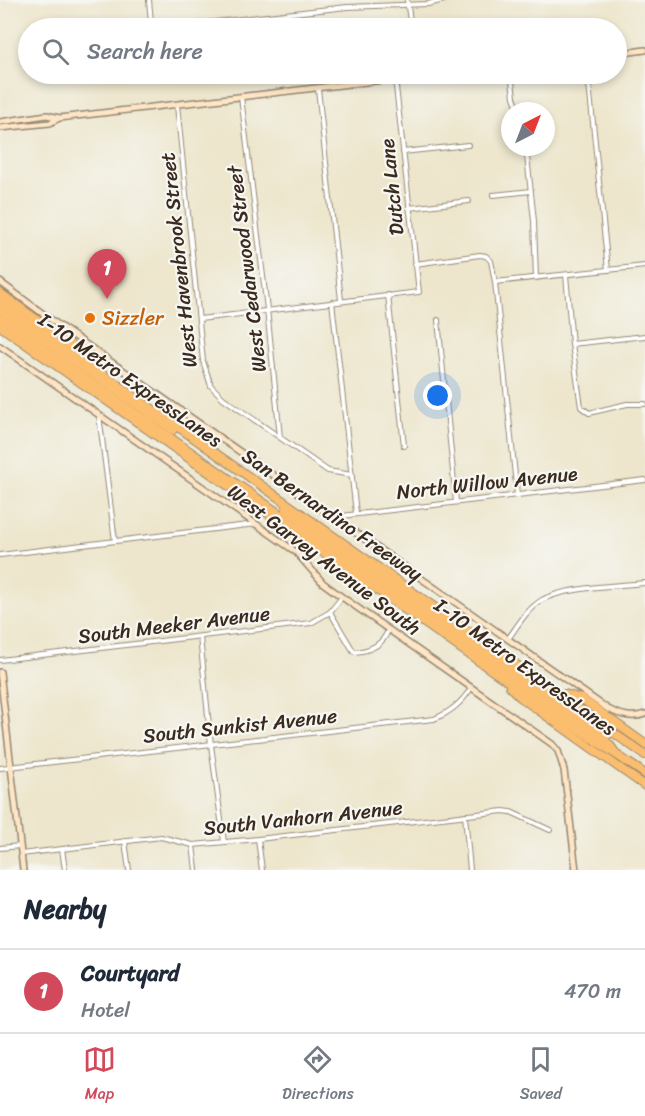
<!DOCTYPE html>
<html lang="en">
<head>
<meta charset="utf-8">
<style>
  body { margin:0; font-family:Sriracha,sans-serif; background:#f6f6f7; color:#1f2937 }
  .compass { position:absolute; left:501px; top:102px; width:54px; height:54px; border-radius:50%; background:#fff; box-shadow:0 3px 9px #0003; rotate:42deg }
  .you { position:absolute; left:438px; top:396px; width:21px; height:21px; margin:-15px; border:4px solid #fff; border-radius:50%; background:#1a73e8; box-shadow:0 0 0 9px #1a73e833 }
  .badge { display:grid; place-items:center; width:39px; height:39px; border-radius:50%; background:#d1495b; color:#fff; font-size:20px; font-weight:700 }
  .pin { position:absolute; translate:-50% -50px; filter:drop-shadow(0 2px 3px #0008) }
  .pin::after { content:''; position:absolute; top:32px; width:21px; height:18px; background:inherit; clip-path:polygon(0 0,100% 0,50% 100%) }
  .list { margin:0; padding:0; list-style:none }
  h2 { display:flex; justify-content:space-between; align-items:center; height:78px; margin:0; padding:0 24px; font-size:26px }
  h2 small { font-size:20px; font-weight:400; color:#747a83 }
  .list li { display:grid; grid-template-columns:39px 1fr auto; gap:18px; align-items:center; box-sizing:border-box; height:84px; padding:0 24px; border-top:2px solid #e0e1e3 }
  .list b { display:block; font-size:22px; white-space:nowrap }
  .list p { margin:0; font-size:20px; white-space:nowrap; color:#747a83 }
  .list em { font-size:20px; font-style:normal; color:#747a83 }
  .icon { flex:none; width:33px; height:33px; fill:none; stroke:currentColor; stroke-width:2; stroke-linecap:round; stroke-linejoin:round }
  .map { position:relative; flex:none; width:645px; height:870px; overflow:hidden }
  .search { position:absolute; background:#fff; box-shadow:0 3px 9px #0003; left:18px; right:18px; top:18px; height:66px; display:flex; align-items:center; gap:15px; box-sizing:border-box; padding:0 21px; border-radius:33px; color:#747a83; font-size:22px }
  .sheet { height:162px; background:#fff }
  nav { display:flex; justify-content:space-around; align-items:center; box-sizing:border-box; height:84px; border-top:2px solid #e0e1e3; background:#fff; font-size:16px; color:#747a83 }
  nav a { display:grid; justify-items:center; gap:3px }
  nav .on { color:#d1495b }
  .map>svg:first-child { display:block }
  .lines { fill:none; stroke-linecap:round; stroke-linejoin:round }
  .street-casing { stroke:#948875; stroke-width:6 }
  .secondary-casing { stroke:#948875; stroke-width:8 }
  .highway-casing { stroke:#948875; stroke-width:10 }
  .street { stroke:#fff; stroke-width:4 }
  .secondary { stroke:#fde5c5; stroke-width:5 }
  .highway { stroke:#fbbd6e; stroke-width:8 }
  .food-dot { fill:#e8710a; stroke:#f6f6f2; stroke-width:2 }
  .labels { text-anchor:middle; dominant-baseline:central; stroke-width:4.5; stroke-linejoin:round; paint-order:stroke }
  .street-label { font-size:20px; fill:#3b2a1e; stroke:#f6f6f2 }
  .food-label { font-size:20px; fill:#c56008; stroke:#f6f6f2; text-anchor:start }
</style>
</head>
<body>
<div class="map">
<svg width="645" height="870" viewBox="0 0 645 870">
  <rect width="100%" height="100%" fill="#f6f6f2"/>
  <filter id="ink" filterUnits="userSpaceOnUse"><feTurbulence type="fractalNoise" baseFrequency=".0167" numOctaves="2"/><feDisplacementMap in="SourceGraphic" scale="12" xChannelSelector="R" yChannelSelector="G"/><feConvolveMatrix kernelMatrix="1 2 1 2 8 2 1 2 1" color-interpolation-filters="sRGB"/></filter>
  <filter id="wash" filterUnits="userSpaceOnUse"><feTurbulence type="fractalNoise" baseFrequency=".008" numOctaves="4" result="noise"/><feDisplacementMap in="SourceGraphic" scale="24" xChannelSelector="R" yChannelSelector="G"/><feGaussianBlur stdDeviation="1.35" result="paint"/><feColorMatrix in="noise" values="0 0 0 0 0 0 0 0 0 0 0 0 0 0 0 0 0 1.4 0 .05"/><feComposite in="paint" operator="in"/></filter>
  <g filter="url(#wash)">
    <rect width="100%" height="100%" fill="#ede6cc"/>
  </g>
  <g filter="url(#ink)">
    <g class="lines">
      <g class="street-casing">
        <g id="street">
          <polyline points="149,0 151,22 155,28"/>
          <polyline points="407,0 411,28"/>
          <polyline points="162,28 347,7 428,4 444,0"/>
          <polyline points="370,74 371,82"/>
          <polyline points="511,74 514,97 519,111"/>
          <polyline points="588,74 608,270"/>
          <polyline points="318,89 341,300"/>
          <polyline points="241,97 267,309 280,437"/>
          <polyline points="177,105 203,361 211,386 223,398 328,471 352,475"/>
          <polyline points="526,147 534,221 536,278"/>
          <polyline points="403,152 468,145"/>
          <polyline points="493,195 531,191"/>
          <polyline points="409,208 469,201"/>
          <polyline points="415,264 480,255 486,256 491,261 495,282 517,495"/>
          <polyline points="566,275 572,344 581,407 589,413 627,404 645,404"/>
          <polyline points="495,282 645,266"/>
          <polyline points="388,295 404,446"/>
          <polyline points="332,302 356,513"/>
          <polyline points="200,319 419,292 395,78"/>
          <polyline points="438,320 456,502"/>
          <polyline points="572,344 645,336"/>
          <polyline points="99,415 115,541"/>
          <polyline points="333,517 645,480"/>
          <polyline points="0,555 256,524"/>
          <path d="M330 612 354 652C369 651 383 645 388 630"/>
          <polyline points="200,637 211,745 224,842"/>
          <path d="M508 639C518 625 527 609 542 600 564 587 618 586 645 583"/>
          <polyline points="0,660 311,623 330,612 342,597"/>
          <path d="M0 768 434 719C451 712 462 703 471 688"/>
          <polyline points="465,815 470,870"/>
          <polyline points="258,839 262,870"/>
          <polyline points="125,841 129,870"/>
          <polyline points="193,845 196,870"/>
          <polyline points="0,848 20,846"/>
          <polyline points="62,849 65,870"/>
          <polyline points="21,854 161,837 193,845 258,839 503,811 511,812 550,830"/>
        </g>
      </g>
      <g class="secondary-casing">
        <g id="secondary">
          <polyline points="616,54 645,50"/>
          <polyline points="0,122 47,115 59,118"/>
          <polyline points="0,128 50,123 59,118 435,74"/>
          <path d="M0 282 57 324 608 709C620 715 632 719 645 714"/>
          <polyline points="0,346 296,552 323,583 342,597 552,744 558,751 564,770 576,870"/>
          <polyline points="0,672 23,870"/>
        </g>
      </g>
      <g class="highway-casing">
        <g id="highway">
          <polyline points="0,293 69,343 76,352"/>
          <polyline points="0,302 645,755"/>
          <polyline points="0,310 173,430"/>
          <polyline points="0,319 594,733 609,744 614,751"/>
          <polyline points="0,326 497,674 645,774"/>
          <polyline points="286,509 608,735"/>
          <polyline points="510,687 520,697 645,786"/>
          <polyline points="565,694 582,699 645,744"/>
        </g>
      </g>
      <use href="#street" class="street"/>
      <use href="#secondary" class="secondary"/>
      <use href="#highway" class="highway"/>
    </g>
  </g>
  <circle class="food-dot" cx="90" cy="318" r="6"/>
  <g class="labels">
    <g class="street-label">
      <text transform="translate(392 187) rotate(-96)">Dutch Lane</text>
      <text transform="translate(179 260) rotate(-96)">West Havenbrook Street</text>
      <text transform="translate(247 269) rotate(-97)">West Cedarwood Street</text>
      <text transform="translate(130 380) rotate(35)">I-10 Metro ExpressLanes</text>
      <text transform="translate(487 483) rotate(-6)">North Willow Avenue</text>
      <text transform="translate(332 515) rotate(35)">San Bernardino Freeway</text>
      <text transform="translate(324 560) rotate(37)">West Garvey Avenue South</text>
      <text transform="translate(174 625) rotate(-7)">South Meeker Avenue</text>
      <text transform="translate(525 667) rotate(36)">I-10 Metro ExpressLanes</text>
      <text transform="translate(240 726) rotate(-6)">South Sunkist Avenue</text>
      <text transform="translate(303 818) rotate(-6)">South Vanhorn Avenue</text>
    </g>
    <g class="food-label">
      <text x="102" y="318">Sizzler</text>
    </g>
  </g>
</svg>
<svg class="compass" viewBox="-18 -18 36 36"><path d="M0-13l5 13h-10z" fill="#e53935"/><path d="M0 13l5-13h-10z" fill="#747a83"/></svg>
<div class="you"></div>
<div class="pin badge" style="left:107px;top:299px">1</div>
<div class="search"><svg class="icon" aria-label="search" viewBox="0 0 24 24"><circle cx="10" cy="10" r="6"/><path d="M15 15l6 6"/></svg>Search here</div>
</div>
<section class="sheet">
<h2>Nearby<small></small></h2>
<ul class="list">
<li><span class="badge">1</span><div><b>Courtyard</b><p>Hotel</p></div><em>470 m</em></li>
</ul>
</section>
<nav>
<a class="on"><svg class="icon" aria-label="map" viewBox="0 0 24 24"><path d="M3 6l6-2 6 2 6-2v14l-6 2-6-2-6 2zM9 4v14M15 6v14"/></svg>Map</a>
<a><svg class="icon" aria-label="directions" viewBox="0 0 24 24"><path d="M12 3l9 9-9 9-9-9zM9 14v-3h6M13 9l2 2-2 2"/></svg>Directions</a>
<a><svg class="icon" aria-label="saved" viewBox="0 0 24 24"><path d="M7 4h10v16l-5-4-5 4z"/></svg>Saved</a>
</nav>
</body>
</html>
